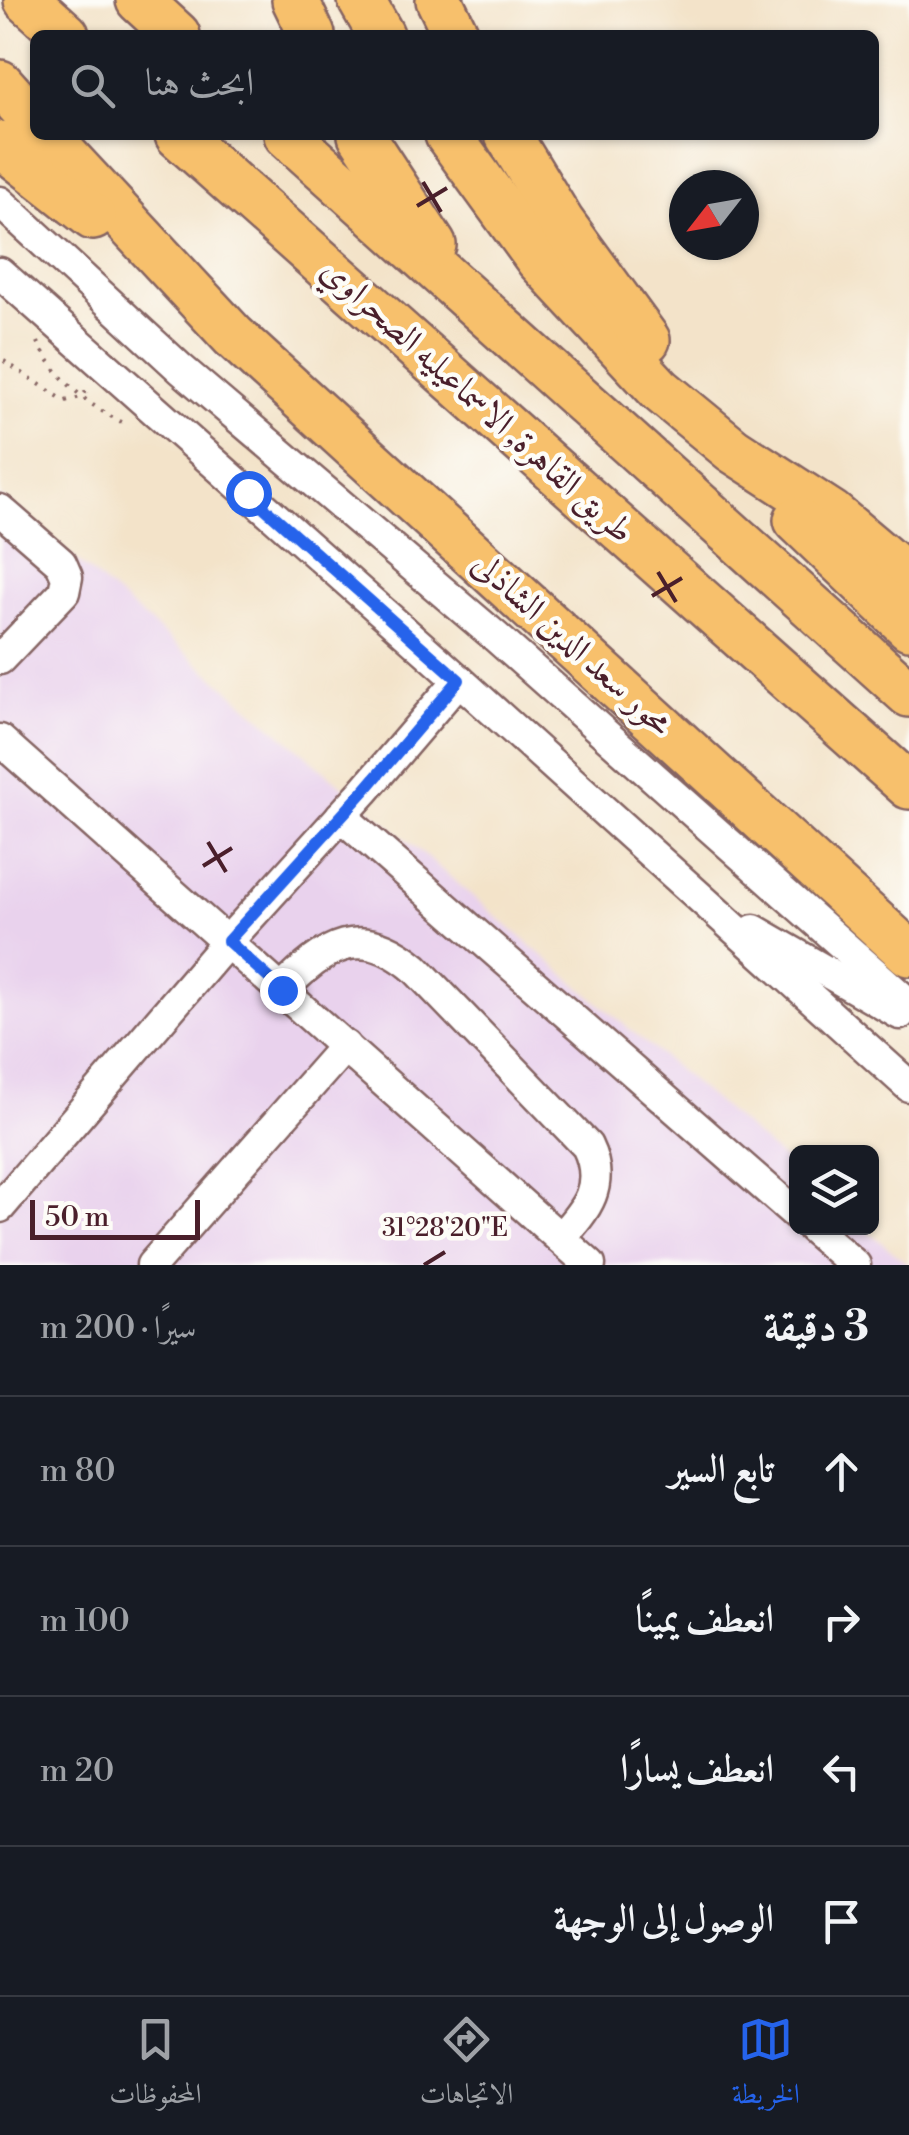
<!DOCTYPE html>
<html lang="ar">
<head>
<meta charset="utf-8">
<style>
  body { margin:0; font-family:"Libre Bodoni",Amiri,serif; background:#20242c; color:#f1f3f6; direction:rtl }
  .controls { position:absolute; right:30px; bottom:30px; display:grid; overflow:hidden; border-radius:15px; box-shadow:0 2px 8px #0004 }
  .controls button { width:90px; height:90px; display:grid; place-items:center; padding:0; border:0; border-bottom:2px solid #363941; background:#171b24; color:#f1f3f6; font:50px sans-serif }
  .compass { position:absolute; left:669px; top:170px; width:90px; height:90px; border-radius:50%; background:#171b24; box-shadow:0 2px 8px #0004; rotate:239deg }
  .scale { position:absolute; left:30px; bottom:25px; width:170px; box-sizing:border-box; padding-left:10px; border:5px solid #4a1f2b; border-top:0; font-size:28px; line-height:35px; white-space:nowrap; color:#4a1f2b; -webkit-text-stroke:8px #fdfcf7; paint-order:stroke }
  .stop { position:absolute; width:30px; height:30px; margin:-22px; border:8px solid #2563eb; border-radius:50%; background:#fff }
  .stop.end { background:#2563eb; border-color:#fff; box-shadow:0 2px 10px #0008 }
  .list { margin:0; padding:0; list-style:none }
  h2 { display:flex; justify-content:space-between; align-items:center; height:130px; margin:0; padding:0 40px; font-size:42px }
  h2 small { font-size:32px; font-weight:400; color:#9ea1a6 }
  .list li { display:grid; grid-template-columns:65px 1fr auto; gap:30px; align-items:center; box-sizing:border-box; height:150px; padding:0 40px; border-top:2px solid #363941 }
  .list b { display:block; font-size:38px; white-space:nowrap }
  .list em { font-size:32px; font-style:normal; color:#9ea1a6 }
  .icon { flex:none; width:55px; height:55px; fill:none; stroke:currentColor; stroke-width:2; stroke-linecap:round; stroke-linejoin:round }
  .map { position:relative; flex:none; width:909px; height:1265px; overflow:hidden; direction:ltr }
  .search { position:absolute; background:#171b24; box-shadow:0 2px 8px #0004; left:30px; right:30px; top:30px; height:110px; display:flex; align-items:center; gap:25px; box-sizing:border-box; padding:0 35px; border-radius:15px; color:#9ea1a6; font-size:38px }
  .sheet { height:730px; background:#171b24 }
  nav { display:flex; justify-content:space-around; align-items:center; box-sizing:border-box; height:140px; border-top:2px solid #363941; background:#171b24; font-size:28px; color:#9ea1a6 }
  nav a { display:grid; justify-items:center; gap:5px }
  nav .on { color:#2563eb }
  .map>svg:first-child { display:block }
  .built { fill:#e9d2ed }
  .lines { fill:none; stroke-linecap:round; stroke-linejoin:round }
  .minor-casing { stroke:#856462; stroke-width:35 }
  .highway-casing { stroke:#856462; stroke-width:50 }
  .path { stroke:#856462; stroke-width:4; stroke-dasharray:2.5 8; stroke-linecap:butt }
  .minor { stroke:#fff; stroke-width:30 }
  .highway { stroke:#f7c06c; stroke-width:45 }
  .route { stroke:#2563eb; stroke-width:12 }
  .ticks { fill:none; stroke:#4a1f2b; stroke-width:4 }
  .labels { text-anchor:middle; dominant-baseline:central; stroke-width:9; stroke-linejoin:round; paint-order:stroke }
  .street-label { font-size:35px; fill:#4a1f2b; stroke:#fdfcf7 }
  .ticks-label { font-size:25px; text-anchor:middle; fill:#4a1f2b; stroke:#fdfcf7; stroke-width:9; stroke-linejoin:round; paint-order:stroke }
</style>
</head>
<body>
<div class="map">
<svg width="909" height="1265" viewBox="0 0 909 1265">
  <rect width="100%" height="100%" fill="#fdfcf7"/>
  <filter id="ink" filterUnits="userSpaceOnUse"><feTurbulence type="fractalNoise" baseFrequency=".01" numOctaves="2"/><feDisplacementMap in="SourceGraphic" scale="20" xChannelSelector="R" yChannelSelector="G"/><feConvolveMatrix kernelMatrix="1 2 1 2 8 2 1 2 1" color-interpolation-filters="sRGB"/></filter>
  <filter id="wash" filterUnits="userSpaceOnUse"><feTurbulence type="fractalNoise" baseFrequency=".0048" numOctaves="4" result="noise"/><feDisplacementMap in="SourceGraphic" scale="40" xChannelSelector="R" yChannelSelector="G"/><feGaussianBlur stdDeviation="2.25" result="paint"/><feColorMatrix in="noise" values="0 0 0 0 0 0 0 0 0 0 0 0 0 0 0 0 0 1.4 0 .05"/><feComposite in="paint" operator="in"/></filter>
  <g filter="url(#wash)">
    <rect width="100%" height="100%" fill="#f3e3c9"/>
    <polygon class="built" points="0,496 796,1170 796,1228 864,1228 909,1265 0,1265"/>
  </g>
  <g filter="url(#ink)">
    <g class="lines">
      <g class="minor-casing">
        <g id="minor">
          <polyline points="0,202 181,369 496,637 909,1004"/>
          <polyline points="0,273 459,680 909,1086"/>
          <polyline points="0,510 61,563 67,577 64,592 0,659"/>
          <polyline points="0,740 590,1265"/>
          <polyline points="341,816 796,1214"/>
          <polyline points="754,930 900,1014"/>
          <path d="M282 990C325 946 360 922 415 968L587 1146C606 1185 587 1209 560 1238"/>
          <polyline points="0,1207 228,941 364,791 459,680"/>
          <polyline points="812,1228 855,1265"/>
          <polyline points="152,1265 345,1046"/>
        </g>
      </g>
      <g class="highway-casing">
        <g id="highway">
          <polyline points="27,0 66,35"/>
          <polyline points="139,0 177,35"/>
          <polyline points="295,0 312,35"/>
          <polyline points="361,0 381,35"/>
          <polyline points="439,0 456,35"/>
          <polyline points="0,83 35,122"/>
          <polyline points="46,135 233,336 909,953"/>
          <polyline points="178,135 909,786"/>
          <polyline points="287,135 909,694"/>
          <polyline points="361,135 433,245"/>
          <polyline points="448,135 539,260 660,390 733,450 832,514 909,579"/>
          <polyline points="508,135 561,222 647,340"/>
          <polyline points="0,144 93,217"/>
          <polyline points="797,520 909,627"/>
        </g>
      </g>
      <g class="path">
        <path d="M38 342C55 378 91 409 128 425"/>
        <polyline points="4,361 65,401 81,397 90,387"/>
      </g>
      <use href="#minor" class="minor"/>
      <use href="#highway" class="highway"/>
    </g>
  </g>
  <g class="lines" filter="url(#ink)">
    <polyline class="route" points="248,493 459,680 364,791 228,941 282,990"/>
  </g>
  <path class="ticks" d="M423 182 441 212M417 206 447 188M658 572 676 602M652 596 682 578M208 842 226 872M203 866 232 848M424 1265 445 1252"/>
  <g class="labels">
    <g class="street-label">
      <text transform="translate(477 401) rotate(42)">طريق القاهرة, الاسماعيليه الصحراوي</text>
      <text transform="translate(572 644) rotate(42)">محور سعد الدين الشاذلى</text>
    </g>
  </g>
  <g class="ticks-label">
    <text x="445" y="1236">31°28'20"E</text>
  </g>
</svg>
<div class="controls">
<button><svg class="icon" aria-label="layers" viewBox="0 0 24 24"><path d="M12 4l9 5-9 5-9-5zM3 14l9 5 9-5"/></svg></button>
</div>
<svg class="compass" viewBox="-18 -18 36 36"><path d="M0-13l5 13h-10z" fill="#e53935"/><path d="M0 13l5-13h-10z" fill="#9ea1a6"/></svg>
<div class="scale">50 m</div>
<div class="stop" style="left:248px;top:493px"></div>
<div class="stop end" style="left:282px;top:990px"></div>
<div class="search"><svg class="icon" aria-label="search" viewBox="0 0 24 24"><circle cx="10" cy="10" r="6"/><path d="M15 15l6 6"/></svg>ابحث هنا</div>
</div>
<section class="sheet">
<h2>3 دقيقة<small>سيرًا · 200 m</small></h2>
<ul class="list">
<li><svg class="icon" aria-label="ahead" viewBox="0 0 24 24"><path d="M12 20V5M6 11l6-6 6 6"/></svg><div><b>تابع السير</b></div><em>80 m</em></li>
<li><svg class="icon" aria-label="right" viewBox="0 0 24 24"><path d="M7 20v-9h11M14 6l5 5-5 5"/></svg><div><b>انعطف يمينًا</b></div><em>100 m</em></li>
<li><svg class="icon" aria-label="left" viewBox="0 0 24 24"><path d="M17 20v-9H6M10 6l-5 5 5 5"/></svg><div><b>انعطف يسارًا</b></div><em>20 m</em></li>
<li><svg class="icon" aria-label="arrive" viewBox="0 0 24 24"><path d="M6 21V4h12l-3 4 3 4H6"/></svg><div><b>الوصول إلى الوجهة</b></div></li>
</ul>
</section>
<nav>
<a class="on"><svg class="icon" aria-label="map" viewBox="0 0 24 24"><path d="M3 6l6-2 6 2 6-2v14l-6 2-6-2-6 2zM9 4v14M15 6v14"/></svg>الخريطة</a>
<a><svg class="icon" aria-label="directions" viewBox="0 0 24 24"><path d="M12 3l9 9-9 9-9-9zM9 14v-3h6M13 9l2 2-2 2"/></svg>الاتجاهات</a>
<a><svg class="icon" aria-label="saved" viewBox="0 0 24 24"><path d="M7 4h10v16l-5-4-5 4z"/></svg>المحفوظات</a>
</nav>
</body>
</html>
